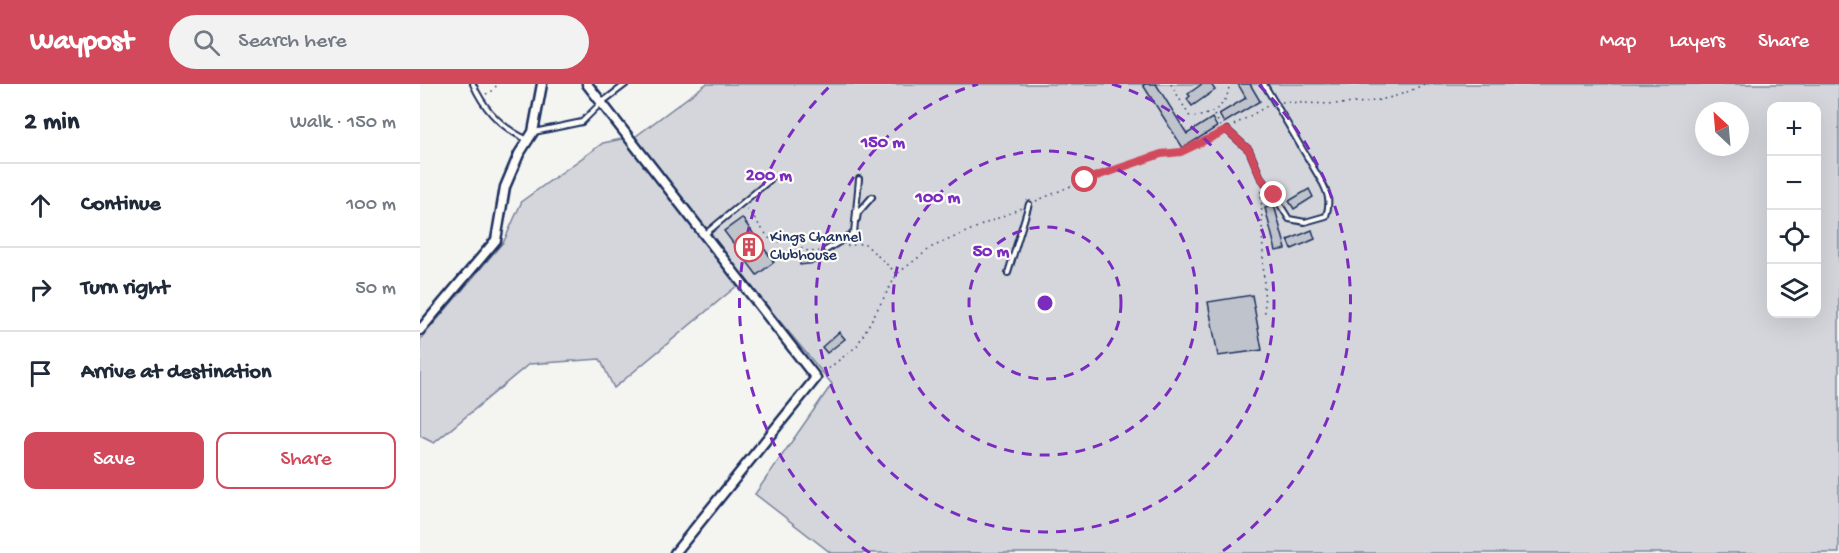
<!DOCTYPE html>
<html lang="en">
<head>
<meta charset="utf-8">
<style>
  body { margin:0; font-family:"Gochi Hand",sans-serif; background:#f2f2f3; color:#1f2937 }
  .controls { position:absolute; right:18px; top:18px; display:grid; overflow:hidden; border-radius:12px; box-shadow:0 6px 24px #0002 }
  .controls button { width:54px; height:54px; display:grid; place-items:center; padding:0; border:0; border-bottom:2px solid #e0e1e3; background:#fff; color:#1f2937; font:30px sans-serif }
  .compass { position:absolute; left:1275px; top:18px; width:54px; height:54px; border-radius:50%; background:#fff; box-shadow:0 6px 24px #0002; rotate:334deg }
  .stop { position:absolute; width:18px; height:18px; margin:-14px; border:4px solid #d1495b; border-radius:50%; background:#fff }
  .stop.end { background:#d1495b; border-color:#fff; box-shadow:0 2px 6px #0008 }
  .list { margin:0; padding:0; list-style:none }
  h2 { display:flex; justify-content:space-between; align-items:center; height:78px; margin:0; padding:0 24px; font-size:26px }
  h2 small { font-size:20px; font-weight:400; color:#747a83 }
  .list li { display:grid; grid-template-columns:39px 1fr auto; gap:18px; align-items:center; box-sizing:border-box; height:84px; padding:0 24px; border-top:2px solid #e0e1e3 }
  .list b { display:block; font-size:22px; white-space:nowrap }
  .list em { font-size:20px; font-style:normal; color:#747a83 }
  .actions { display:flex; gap:12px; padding:18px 24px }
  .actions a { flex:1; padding:14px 0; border:2px solid #d1495b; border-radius:12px; text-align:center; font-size:21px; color:#d1495b }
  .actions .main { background:#d1495b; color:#fff }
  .icon { flex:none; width:33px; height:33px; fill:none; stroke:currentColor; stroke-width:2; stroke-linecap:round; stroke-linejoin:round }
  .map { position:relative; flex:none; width:1419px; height:469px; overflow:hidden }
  header { display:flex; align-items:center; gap:36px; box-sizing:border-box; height:84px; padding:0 30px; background:#d1495b; color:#fff }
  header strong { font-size:28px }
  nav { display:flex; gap:33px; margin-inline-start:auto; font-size:21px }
  .search { width:420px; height:54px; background:#f2f2f3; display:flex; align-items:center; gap:15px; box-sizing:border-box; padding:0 21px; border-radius:33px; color:#747a83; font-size:22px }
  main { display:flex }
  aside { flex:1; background:#fff }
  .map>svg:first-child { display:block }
  .green { fill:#d4d6db; stroke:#78829c; stroke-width:1.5; fill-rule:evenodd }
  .building { fill:#bfc3cc; stroke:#1b2f5e; stroke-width:1.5 }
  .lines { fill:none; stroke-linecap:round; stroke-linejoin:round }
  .service-casing { stroke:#1b2f5e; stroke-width:8 }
  .minor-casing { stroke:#1b2f5e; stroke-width:13 }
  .path { stroke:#1b2f5e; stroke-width:1.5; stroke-dasharray:1.5 4.5; stroke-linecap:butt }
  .service { stroke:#fdfcf7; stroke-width:4 }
  .minor { stroke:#fdfcf7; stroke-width:8 }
  .route { stroke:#d1495b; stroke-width:8 }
  .ring { fill:none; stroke:#7b2cbf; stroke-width:3; stroke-dasharray:10 8 }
  .labels { text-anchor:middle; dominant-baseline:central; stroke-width:4.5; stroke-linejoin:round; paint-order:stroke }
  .poi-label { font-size:16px; fill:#1b2f5e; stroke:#fdfcf7; text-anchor:start }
  .centre { fill:#7b2cbf; stroke:#fdfcf7; stroke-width:3 }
  .ring-label { font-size:18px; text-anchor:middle; font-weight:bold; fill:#7b2cbf; stroke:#fdfcf7; stroke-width:4.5; stroke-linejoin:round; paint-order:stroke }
</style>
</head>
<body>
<header>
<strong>Waypost</strong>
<div class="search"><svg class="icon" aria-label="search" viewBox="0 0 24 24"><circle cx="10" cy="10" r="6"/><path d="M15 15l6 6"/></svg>Search here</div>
<nav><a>Map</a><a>Layers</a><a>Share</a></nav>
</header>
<main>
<aside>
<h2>2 min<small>Walk · 150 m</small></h2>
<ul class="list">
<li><svg class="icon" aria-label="ahead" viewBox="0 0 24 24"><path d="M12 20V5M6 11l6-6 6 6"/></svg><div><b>Continue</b></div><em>100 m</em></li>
<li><svg class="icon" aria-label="right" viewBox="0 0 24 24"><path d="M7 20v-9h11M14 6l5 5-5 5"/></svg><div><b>Turn right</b></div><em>50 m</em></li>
<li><svg class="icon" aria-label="arrive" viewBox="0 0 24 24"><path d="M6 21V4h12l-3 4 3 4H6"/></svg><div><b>Arrive at destination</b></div></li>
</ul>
<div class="actions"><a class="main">Save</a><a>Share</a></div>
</aside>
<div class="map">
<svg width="1419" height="469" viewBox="0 0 1419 469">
  <rect width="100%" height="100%" fill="#f4f4f1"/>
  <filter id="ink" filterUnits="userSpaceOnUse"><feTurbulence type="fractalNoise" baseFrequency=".0167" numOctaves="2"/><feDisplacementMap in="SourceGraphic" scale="12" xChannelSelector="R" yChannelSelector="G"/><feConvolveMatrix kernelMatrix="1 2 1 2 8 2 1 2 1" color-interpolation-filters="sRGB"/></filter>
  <g filter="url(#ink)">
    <path class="green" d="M286 0H1419V469H411L335 410 412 300 328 199 318 201 194 304 180 275 109 280 14 359 0 352V256L84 157 102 117 183 59 216 52ZM1352 22H1396V230H1352ZM1284 27H1320V63H1284Z"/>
    <g class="building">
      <polygon points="725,0 736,0 767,50 792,34 797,43 763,64 723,1"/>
      <polygon points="782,0 791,0 795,6 772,22 767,15 770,12 768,10"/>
      <polygon points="818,0 830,0 840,17 804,39 799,30 826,14"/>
      <polygon points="889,105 893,113 874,125 869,117"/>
      <polygon points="854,121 866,165 856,167 845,124"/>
      <polygon points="322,134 354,178 337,191 304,147"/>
      <polygon points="892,146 895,155 872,165 868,156"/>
      <polygon points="395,171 396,179 380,181 379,173"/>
      <polygon points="832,211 842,266 798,272 788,218"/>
      <polygon points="419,248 425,255 407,269 402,263"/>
    </g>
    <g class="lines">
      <g class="service-casing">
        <g id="service">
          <path d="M53 0C64 25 83 45 108 56"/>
          <path d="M807 46 829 66 840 92 854 111 869 135 885 138 906 132C910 120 909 112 903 100L844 0"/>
          <polyline points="114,48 162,38 181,19 206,0"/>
          <polyline points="437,135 438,129 452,113"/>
          <polyline points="284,151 350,96"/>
          <polyline points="406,166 434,149 439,95"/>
          <polyline points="588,189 609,120"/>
        </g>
      </g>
      <g class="minor-casing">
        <g id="minor">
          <polyline points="167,0 396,294 255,469"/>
          <polyline points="0,246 76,156 85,103 99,70 113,48 122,0"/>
        </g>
      </g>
      <g class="path">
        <path d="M751 0 770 33C791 33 809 21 809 0"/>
        <polyline points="66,10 74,6 77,0"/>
        <path d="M862 18C911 20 959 25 1004 0"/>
        <polyline points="794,31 801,42"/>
        <polyline points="814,41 849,21"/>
        <polyline points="841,107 845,232"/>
        <polyline points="616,117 665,96 741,70 761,68 800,49"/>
        <polyline points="327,125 352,158 367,157 390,168 399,167"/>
        <polyline points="427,162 444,159 476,189"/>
        <polyline points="404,288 437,262 477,190 512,163 601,124"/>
      </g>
      <use href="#service" class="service"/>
      <use href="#minor" class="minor"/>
    </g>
  </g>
  <g class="lines" filter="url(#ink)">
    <polyline class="route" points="665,96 741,70 761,68 807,46 829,66 840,92 854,111"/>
  </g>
  <g class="ring">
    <circle cx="625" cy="219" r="76"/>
    <circle cx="625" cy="219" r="152"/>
    <path d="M692 0A229 229 0 1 1 558 0"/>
    <path d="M450 469A305 305 0 0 1 411 1M839 1A305 305 0 0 1 800 469"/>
  </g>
  <defs>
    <g id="building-ring" transform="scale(1.5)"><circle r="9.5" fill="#fdfcf7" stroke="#d1495b" stroke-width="1.5"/><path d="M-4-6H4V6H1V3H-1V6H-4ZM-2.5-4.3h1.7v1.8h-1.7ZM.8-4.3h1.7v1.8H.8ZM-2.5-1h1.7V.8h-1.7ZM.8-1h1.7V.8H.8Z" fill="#d1495b"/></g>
  </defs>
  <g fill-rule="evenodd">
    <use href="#building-ring" x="329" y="163"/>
  </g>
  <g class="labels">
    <g class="poi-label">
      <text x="350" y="154">Kings Channel<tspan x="350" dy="18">Clubhouse</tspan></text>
    </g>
  </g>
  <circle cx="625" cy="219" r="9" class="centre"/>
  <g class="ring-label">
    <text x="463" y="63">150 m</text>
    <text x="349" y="96">200 m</text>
    <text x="518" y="118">100 m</text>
    <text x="571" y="172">50 m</text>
  </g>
</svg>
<div class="controls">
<button>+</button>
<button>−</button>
<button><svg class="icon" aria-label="locate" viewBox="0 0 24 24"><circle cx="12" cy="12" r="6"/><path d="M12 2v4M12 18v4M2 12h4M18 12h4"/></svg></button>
<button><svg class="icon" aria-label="layers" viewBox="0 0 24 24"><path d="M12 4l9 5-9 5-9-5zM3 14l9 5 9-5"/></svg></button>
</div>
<svg class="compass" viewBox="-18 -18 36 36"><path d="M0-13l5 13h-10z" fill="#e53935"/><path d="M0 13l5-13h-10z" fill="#747a83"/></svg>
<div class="stop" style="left:665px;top:96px"></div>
<div class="stop end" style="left:854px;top:111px"></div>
</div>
</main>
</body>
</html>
